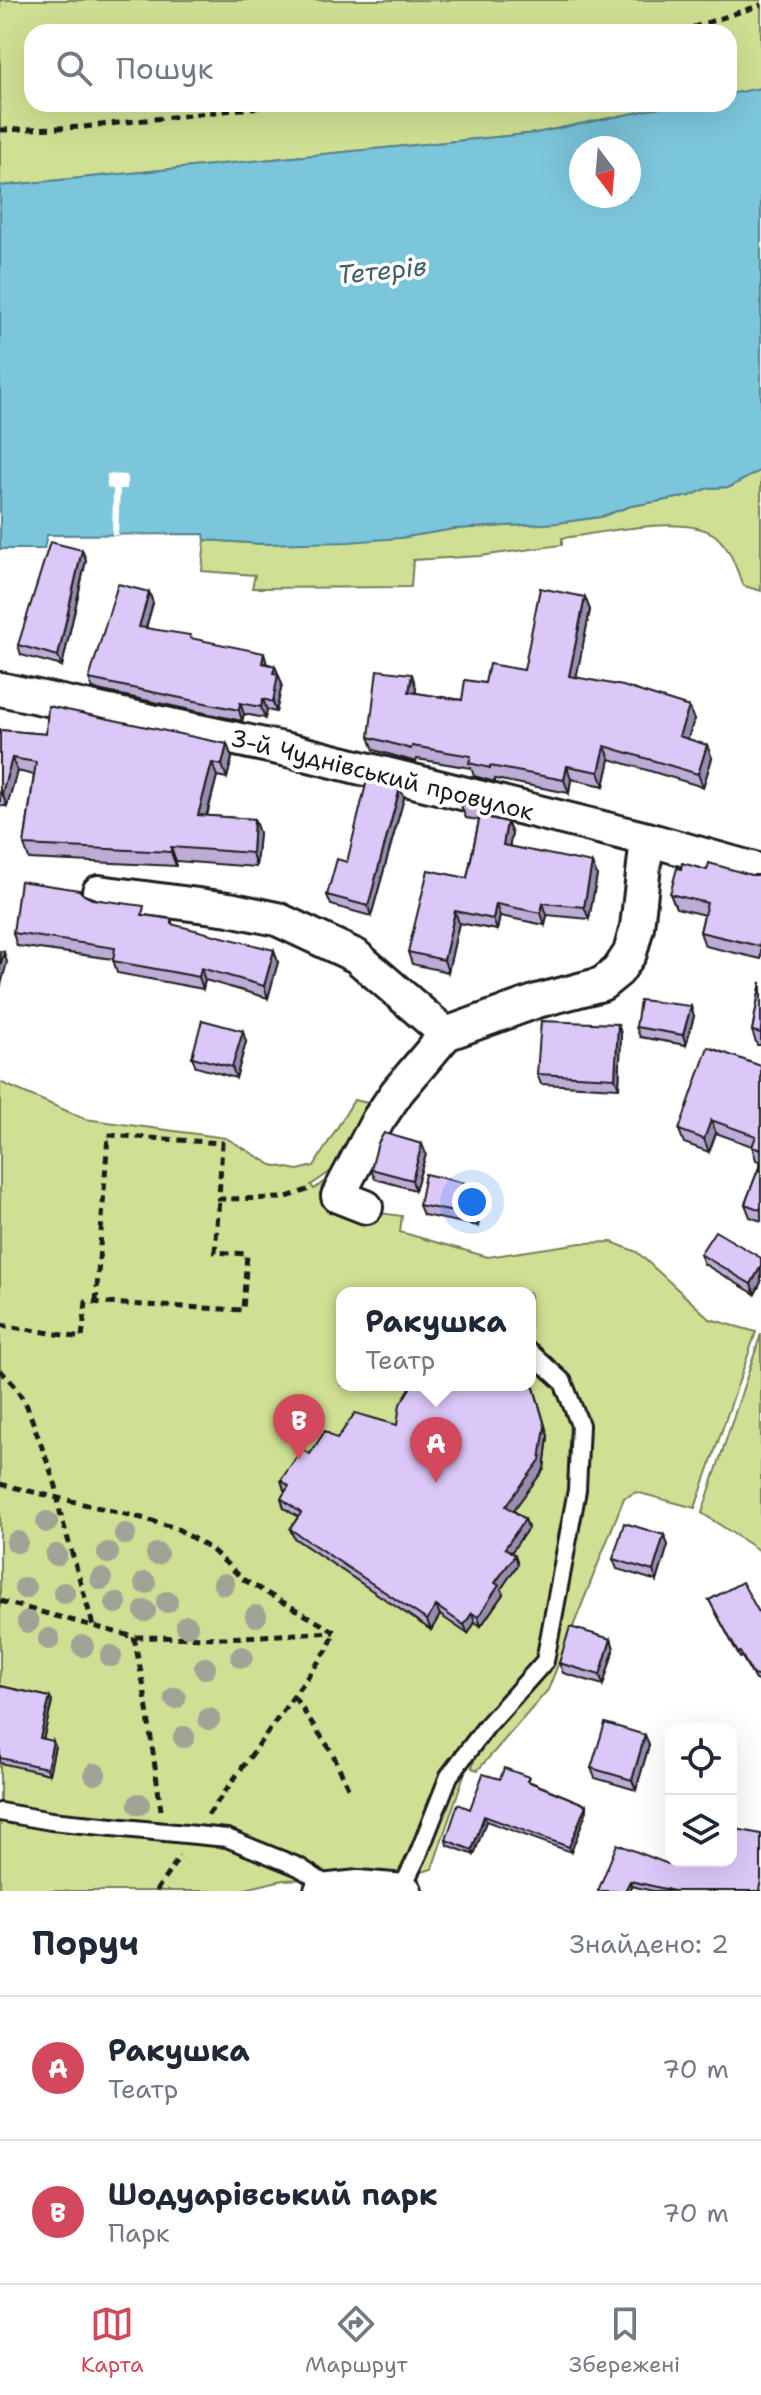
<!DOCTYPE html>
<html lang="uk">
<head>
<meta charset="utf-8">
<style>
  body { margin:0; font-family:"Shantell Sans",sans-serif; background:#f6f6f7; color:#1f2937 }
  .controls { position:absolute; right:24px; bottom:24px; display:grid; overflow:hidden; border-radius:16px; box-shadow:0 8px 32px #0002 }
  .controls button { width:72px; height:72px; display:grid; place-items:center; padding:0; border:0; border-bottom:2px solid #e0e1e3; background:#fff; color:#1f2937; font:40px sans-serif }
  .compass { position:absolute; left:569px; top:136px; width:72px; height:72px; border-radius:50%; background:#fff; box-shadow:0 8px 32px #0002; rotate:164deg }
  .you { position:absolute; left:472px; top:1202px; width:28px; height:28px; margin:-20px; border:6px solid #fff; border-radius:50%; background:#1a73e8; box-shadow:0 0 0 12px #1a73e833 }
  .badge { display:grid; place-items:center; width:52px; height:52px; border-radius:50%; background:#d1495b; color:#fff; font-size:26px; font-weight:700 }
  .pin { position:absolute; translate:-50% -66px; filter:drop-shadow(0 2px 4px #0008) }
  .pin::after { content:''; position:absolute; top:42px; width:28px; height:24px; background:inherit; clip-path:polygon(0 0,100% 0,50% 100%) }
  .popup { position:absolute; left:336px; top:1287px; width:200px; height:104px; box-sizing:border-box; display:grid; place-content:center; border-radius:16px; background:#fff; filter:drop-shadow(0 2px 6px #0005); font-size:26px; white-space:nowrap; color:#747a83 }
  .popup b { font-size:30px; color:#1f2937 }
  .popup::after { content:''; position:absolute; left:50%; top:100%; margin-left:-16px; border:16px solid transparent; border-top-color:#fff }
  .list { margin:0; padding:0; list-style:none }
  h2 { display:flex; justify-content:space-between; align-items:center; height:104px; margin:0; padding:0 32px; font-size:34px }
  h2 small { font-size:26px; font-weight:400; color:#747a83 }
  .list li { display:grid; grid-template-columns:52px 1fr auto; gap:24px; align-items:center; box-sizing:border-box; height:144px; padding:0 32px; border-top:2px solid #e0e1e3 }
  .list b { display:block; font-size:30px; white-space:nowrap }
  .list p { margin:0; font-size:26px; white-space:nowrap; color:#747a83 }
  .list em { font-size:26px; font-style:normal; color:#747a83 }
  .icon { flex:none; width:44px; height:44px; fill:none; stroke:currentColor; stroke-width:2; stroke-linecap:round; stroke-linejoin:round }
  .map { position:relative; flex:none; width:761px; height:1891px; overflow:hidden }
  .search { position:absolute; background:#fff; box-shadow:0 8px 32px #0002; left:24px; right:24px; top:24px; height:88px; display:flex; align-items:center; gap:20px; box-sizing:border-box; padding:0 28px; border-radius:24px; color:#747a83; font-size:30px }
  .sheet { height:392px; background:#fff }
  nav { display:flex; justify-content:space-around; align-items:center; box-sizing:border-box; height:112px; border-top:2px solid #e0e1e3; background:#fff; font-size:22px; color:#747a83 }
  nav a { display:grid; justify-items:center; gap:4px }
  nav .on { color:#d1495b }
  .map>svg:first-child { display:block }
  .green { fill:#cfe094; stroke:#767e58; stroke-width:2; fill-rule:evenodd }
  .water { fill:#7bc6db; stroke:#55828f; stroke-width:2; fill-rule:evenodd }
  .pier { fill:#fff }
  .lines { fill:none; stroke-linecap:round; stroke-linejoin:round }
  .lane-casing { stroke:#1c1c1c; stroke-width:22 }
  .street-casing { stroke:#1c1c1c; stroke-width:38 }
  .path { stroke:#1c1c1c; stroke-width:5; stroke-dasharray:8 6; stroke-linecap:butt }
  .lane { stroke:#fff; stroke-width:16 }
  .street { stroke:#fff; stroke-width:32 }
  .tree { fill:#a0a396 }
  .wall { fill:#bcacd6; stroke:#1c1c1c; stroke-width:2 }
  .shaded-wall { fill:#998cae; stroke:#1c1c1c; stroke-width:2 }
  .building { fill:#dbc8f9; stroke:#1c1c1c; stroke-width:2 }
  .labels { text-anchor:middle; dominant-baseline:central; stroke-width:7; stroke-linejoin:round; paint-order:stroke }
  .street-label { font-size:24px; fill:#1c1c1c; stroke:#fff }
  .water-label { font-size:26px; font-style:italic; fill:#426068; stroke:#fff }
</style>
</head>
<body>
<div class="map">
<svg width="761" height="1891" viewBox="0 0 761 1891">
  <rect width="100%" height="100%" fill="#fff"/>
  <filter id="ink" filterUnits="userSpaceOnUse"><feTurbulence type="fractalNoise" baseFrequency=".0125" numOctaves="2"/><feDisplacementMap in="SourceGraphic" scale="16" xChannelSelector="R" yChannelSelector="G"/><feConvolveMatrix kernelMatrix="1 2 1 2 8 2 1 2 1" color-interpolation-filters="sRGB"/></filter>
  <g filter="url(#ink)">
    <g class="green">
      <polygon points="0,0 761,0 761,88 729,94 729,32 32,32 32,104 679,104 536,133 0,186"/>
      <path d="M761 470V591L744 586C734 567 734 553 717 537 689 512 597 534 562 538V545L480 556 413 560 411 587 252 588 255 575 202 571 205 540 264 544 400 538 454 529 558 523 600 517 631 506 690 496 708 488 730 487Z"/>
      <path d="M0 1082 85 1119 226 1138 272 1165 298 1170 314 1166 354 1100 377 1105 337 1167 311 1185 314 1189 341 1169 351 1209 402 1216 400 1232 488 1257 581 1243 612 1242 637 1252 710 1319 756 1332 695 1508 636 1492 624 1498 548 1690 478 1770 472 1768 474 1760 466 1769 432 1869 408 1876 283 1880 237 1891H0ZM342 1293H530V1385H342Z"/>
      <polygon points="761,1334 761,1552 702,1513"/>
    </g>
    <path class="water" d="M761 88V470L730 487 708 488 690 496 631 506 600 517 557 523 454 529 400 538 349 542 264 544 205 540 204 534 47 535 44 549H0V186L536 133 679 104H729V94ZM581 148H629V196H581Z"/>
    <polygon class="pier" points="107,474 127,475 127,489 120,489 118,535 112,535 113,489 107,488"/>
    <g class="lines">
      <g class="lane-casing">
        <g id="lane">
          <polyline points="0,1812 51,1821 227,1838 299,1867 331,1888"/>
          <polyline points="401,1890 418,1855 449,1776 486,1727 545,1661 577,1490 580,1425 563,1382 530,1352"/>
        </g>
      </g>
      <g class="street-casing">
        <g id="street">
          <polyline points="0,689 297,752 647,839 761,871"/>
          <polyline points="99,892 229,909 277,919 356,956 446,1034 537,1001 602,984 618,971 630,953 637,927 647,839"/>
          <polyline points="366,1207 338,1196 378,1120 397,1092 446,1034"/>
          <polyline points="321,1891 358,1887 405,1891"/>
        </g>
      </g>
      <g class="path">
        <polyline points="679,32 761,5"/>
        <polyline points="0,130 83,127 287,104"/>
        <polyline points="96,1302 108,1135 222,1143 219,1199 284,1198 310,1189"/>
        <polyline points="0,1325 82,1338 86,1302 243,1310 247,1254 215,1252 219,1199"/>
        <polyline points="0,1370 14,1385 27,1406 56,1486 60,1512 93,1625"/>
        <polyline points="0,1484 142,1518 176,1528 211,1549 244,1580 335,1632"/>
        <polyline points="0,1601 134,1637 226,1638 334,1632"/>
        <polyline points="134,1637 144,1688 161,1810"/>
        <polyline points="294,1697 332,1752 350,1792"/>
        <polyline points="208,1815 327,1650 335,1632"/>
        <polyline points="156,1891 180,1856"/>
      </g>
      <use href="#lane" class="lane"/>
      <use href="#street" class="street"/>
    </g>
    <g class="tree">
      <circle cx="47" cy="1522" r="11"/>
      <circle cx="125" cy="1534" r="11"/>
      <circle cx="17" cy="1542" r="11"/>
      <circle cx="108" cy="1553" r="11"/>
      <circle cx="157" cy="1554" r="11"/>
      <circle cx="56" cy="1555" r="11"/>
      <circle cx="101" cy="1579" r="11"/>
      <circle cx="145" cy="1583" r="11"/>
      <circle cx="224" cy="1584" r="11"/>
      <circle cx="25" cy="1588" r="11"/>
      <circle cx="64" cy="1593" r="11"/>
      <circle cx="167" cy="1602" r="11"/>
      <circle cx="116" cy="1603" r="11"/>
      <circle cx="145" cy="1611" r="11"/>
      <circle cx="256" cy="1616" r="11"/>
      <circle cx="28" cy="1622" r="11"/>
      <circle cx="187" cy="1626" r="11"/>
      <circle cx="49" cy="1639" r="11"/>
      <circle cx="83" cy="1646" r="11"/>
      <circle cx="111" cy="1656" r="11"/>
      <circle cx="242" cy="1657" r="11"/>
      <circle cx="205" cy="1668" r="11"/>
      <circle cx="175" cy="1698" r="11"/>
      <circle cx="209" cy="1719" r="11"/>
      <circle cx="184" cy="1737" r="11"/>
      <circle cx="95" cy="1774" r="11"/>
      <circle cx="139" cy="1804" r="11"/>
    </g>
    <g class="wall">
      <polygon points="82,550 86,560 62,666 21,655 18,645"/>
      <polygon points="149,592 153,603 146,628 192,639 275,666 282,684 276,712 267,710 265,718 244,714 242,721 93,689 89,679"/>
      <polygon points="585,597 590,610 576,677 694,720 687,739 707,745 712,758 703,787 610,759 604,786 571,779 569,793 495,779 495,782 474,776 471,768 417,759 416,762 374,750 369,737 416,688 416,693 462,700 485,683 524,670"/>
      <polygon points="0,730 46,734 227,744 232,758 227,778 217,776 207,816 254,819 259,833 256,867 176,861 176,866 29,859 24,845 34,775 17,771 7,806 0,806"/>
      <polygon points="404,798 371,916 331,905 327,895 347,862"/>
      <polygon points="460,803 481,804 486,818 507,822 512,834 509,846 597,875 589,919 547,915 545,925 500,916 497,930 459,923 448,972 412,964 408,952 467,878 479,820 466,818"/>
      <polygon points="681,869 707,870 751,875 761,875 761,959 705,946 700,932 704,915 676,908 670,894"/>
      <polygon points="84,895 147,916 171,919 173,925 278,962 268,998 205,980 203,989 117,973 113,959 17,946 13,933"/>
      <polygon points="761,982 761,1045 757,1045 752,1031"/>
      <polygon points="694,1016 686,1045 640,1037 636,1027"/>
      <polygon points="618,1024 621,1034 619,1088 541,1084 537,1074"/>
      <polygon points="246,1042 236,1078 196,1067 192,1057"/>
      <polygon points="761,1066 761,1162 756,1160 752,1146 716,1133 709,1152 684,1143 679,1130"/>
      <polygon points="426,1154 415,1190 375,1179 371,1169"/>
      <polygon points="761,1162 761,1221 750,1217 745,1204"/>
      <polygon points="469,1184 472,1191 482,1203 478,1226 423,1215 419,1205"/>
      <polygon points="700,1254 761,1258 761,1282 755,1294 704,1264"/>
      <polygon points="534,1388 548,1436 544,1469 513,1510 525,1519 528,1528 511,1552 515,1555 518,1564 501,1589 503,1594 481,1626 475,1622 468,1634 440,1615 431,1630 294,1538 290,1529 298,1517 284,1508 281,1498 286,1491 284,1490 281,1480 310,1454 337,1439 397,1425"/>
      <polygon points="664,1535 668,1545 657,1581 617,1569 613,1559"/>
      <polygon points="709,1600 761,1616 761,1682 755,1680 742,1657 740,1658"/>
      <polygon points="611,1639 614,1649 603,1685 563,1673 559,1663"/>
      <polygon points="0,1686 50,1697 52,1702 43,1739 55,1746 49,1774 0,1763"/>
      <polygon points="645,1735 649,1745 636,1790 595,1778 591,1768"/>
      <polygon points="500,1779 531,1782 586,1805 587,1810 571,1852 486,1821 474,1855 447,1845 446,1840 470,1809"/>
      <polygon points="668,1864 761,1891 653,1891 631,1886 629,1891 598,1891"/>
    </g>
    <g class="shaded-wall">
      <polygon points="82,550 86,560 62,666 58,656"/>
      <polygon points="149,592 153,603 143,638 139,627"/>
      <polygon points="585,597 590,610 574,689 569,676"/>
      <polygon points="264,653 267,664 262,663"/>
      <polygon points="275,666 282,684 276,712 273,702 273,673"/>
      <polygon points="412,674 416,688 414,705 409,692"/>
      <polygon points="263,699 267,710 265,718 261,707"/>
      <polygon points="240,703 244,714 242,721 239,710"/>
      <polygon points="689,707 694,720 684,750 679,736"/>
      <polygon points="227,744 232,758 227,778 222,765"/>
      <polygon points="707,745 712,758 703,787 698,774"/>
      <polygon points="605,746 610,759 604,786 599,772"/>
      <polygon points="12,758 17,771 7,806 2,793"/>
      <polygon points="212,763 217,776 203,828 198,815"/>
      <polygon points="567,766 571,779 569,793 564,780"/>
      <polygon points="400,788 404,798 371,916 368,906"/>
      <polygon points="254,819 259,833 256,867 252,853"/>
      <polygon points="507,822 512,834 507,857 503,845"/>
      <polygon points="171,847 176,861 176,866 171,852"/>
      <polygon points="592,863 597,875 589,919 584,907"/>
      <polygon points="543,903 547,915 545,925 541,913"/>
      <polygon points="496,904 500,916 497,930 493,919"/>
      <polygon points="455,911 459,923 448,972 444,960"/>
      <polygon points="274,950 278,962 268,998 264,986"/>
      <polygon points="4,952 7,962 0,989 0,966"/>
      <polygon points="201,968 205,980 203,989 199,977"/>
      <polygon points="691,1006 694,1016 686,1045 683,1035"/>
      <polygon points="618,1024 621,1034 619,1088 615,1078"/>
      <polygon points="243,1031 246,1042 236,1078 232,1067"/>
      <polygon points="711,1120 716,1133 709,1152 704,1139"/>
      <polygon points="422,1144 426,1154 415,1190 412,1180"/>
      <polygon points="479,1193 482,1203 478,1226 474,1216"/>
      <polygon points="761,1266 761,1282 755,1294 751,1284"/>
      <polygon points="534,1388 548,1436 544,1469 510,1515 506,1506"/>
      <polygon points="525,1519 528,1528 508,1557 505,1548"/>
      <polygon points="664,1535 668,1545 657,1581 653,1571"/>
      <polygon points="515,1555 518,1564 501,1589 503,1594 481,1626 478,1617 495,1583"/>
      <polygon points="436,1606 440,1615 431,1630 427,1620"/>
      <polygon points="472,1613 475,1622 468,1634 464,1625"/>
      <polygon points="611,1639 614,1649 603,1685 600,1675"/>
      <polygon points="50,1697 52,1702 42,1744 40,1738"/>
      <polygon points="645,1735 649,1745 636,1790 632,1780"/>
      <polygon points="53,1741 55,1746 49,1774 47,1768"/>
      <polygon points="586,1805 587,1810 571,1852 569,1847"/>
      <polygon points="484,1816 486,1821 474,1855 472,1850"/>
      <polygon points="630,1881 631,1886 629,1891 625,1891"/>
    </g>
    <g class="building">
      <polygon points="50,542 82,550 58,656 18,645"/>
      <polygon points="118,584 149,592 139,627 190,635 190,638 264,653 262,663 275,666 273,673 278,674 273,702 263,699 261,707 240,703 239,710 89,679"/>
      <polygon points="540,588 585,597 569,676 623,686 689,707 679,736 707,745 698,774 605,746 599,772 567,766 564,780 490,766 490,768 469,763 471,756 412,746 411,749 369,737 377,670 412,674 409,692 462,700 465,680 485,683 489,664 524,670"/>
      <polygon points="48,706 227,744 222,765 212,763 198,815 254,819 252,853 171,847 171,852 24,845 36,762 12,758 2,793 0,793 0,730 46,734"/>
      <polygon points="367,780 400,788 368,906 327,895 337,859 347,862"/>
      <polygon points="461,799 481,804 481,808 460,803"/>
      <polygon points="480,816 507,822 503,845 592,863 584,907 543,903 541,913 496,904 493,919 455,911 444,960 408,952 428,870 467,878"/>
      <polygon points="682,863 707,870 709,863 751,875 761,875 761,940 759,946 700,932 707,903 670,894 677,868 681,869"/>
      <polygon points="20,881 79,890 84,895 92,899 144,906 142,915 171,919 171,924 274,950 264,986 201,968 199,977 113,961 115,948 13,933"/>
      <polygon points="0,951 4,952 0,966"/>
      <polygon points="761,982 761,1033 752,1031"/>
      <polygon points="640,1000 691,1006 683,1035 636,1027"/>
      <polygon points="202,1020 243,1031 232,1067 192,1057"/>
      <polygon points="541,1021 618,1024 615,1078 537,1074"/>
      <polygon points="708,1047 761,1066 761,1150 752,1147 756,1136 711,1120 704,1139 679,1130"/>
      <polygon points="384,1133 422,1144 412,1180 371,1169 378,1143"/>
      <polygon points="761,1162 761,1210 745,1204"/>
      <polygon points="425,1174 469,1184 468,1190 479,1193 474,1216 419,1205"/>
      <polygon points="715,1231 761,1258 761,1266 751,1284 700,1254"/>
      <polygon points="412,1385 530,1385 534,1388 545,1426 540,1460 506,1506 525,1519 505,1548 515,1555 495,1583 499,1585 478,1617 472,1613 464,1625 436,1606 427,1620 290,1529 301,1513 281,1498 289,1486 281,1480 302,1449 310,1454 325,1431 337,1439 355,1413 397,1425 400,1404"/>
      <polygon points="624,1523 664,1535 653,1571 613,1559"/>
      <polygon points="742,1582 761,1616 761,1677 753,1675 740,1652 738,1653 709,1600"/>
      <polygon points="570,1627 611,1639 600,1675 559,1663"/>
      <polygon points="0,1686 50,1697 40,1738 53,1741 47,1768 0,1758"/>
      <polygon points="605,1723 645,1735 632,1780 591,1768"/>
      <polygon points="504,1768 529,1777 527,1781 586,1805 569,1847 484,1816 472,1850 446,1840 458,1804 470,1809 483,1774 500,1779"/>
      <polygon points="731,1828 761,1834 761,1880 759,1891 674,1891 630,1881 625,1891 598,1891 617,1844 668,1864 671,1850 671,1861 731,1861"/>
    </g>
  </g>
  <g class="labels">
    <g class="street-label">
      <text transform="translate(382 775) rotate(14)">3-й Чуднівський провулок</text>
    </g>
    <g class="water-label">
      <text transform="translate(382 270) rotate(-6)">Тетерів</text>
    </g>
  </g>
</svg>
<div class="controls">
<button><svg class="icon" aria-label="locate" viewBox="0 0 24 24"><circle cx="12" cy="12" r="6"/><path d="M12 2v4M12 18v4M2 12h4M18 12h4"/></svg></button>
<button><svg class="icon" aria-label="layers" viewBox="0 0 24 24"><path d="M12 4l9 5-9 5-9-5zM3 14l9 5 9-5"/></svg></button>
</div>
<svg class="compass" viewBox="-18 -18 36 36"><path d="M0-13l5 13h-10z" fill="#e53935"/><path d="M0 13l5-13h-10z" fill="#747a83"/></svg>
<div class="you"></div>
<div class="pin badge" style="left:436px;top:1483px">A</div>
<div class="popup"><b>Ракушка</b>Театр</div>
<div class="pin badge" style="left:299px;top:1460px">B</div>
<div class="search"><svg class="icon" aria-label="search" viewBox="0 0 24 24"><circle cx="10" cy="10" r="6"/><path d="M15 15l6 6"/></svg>Пошук</div>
</div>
<section class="sheet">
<h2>Поруч<small>Знайдено: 2</small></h2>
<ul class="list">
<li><span class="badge">A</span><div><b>Ракушка</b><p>Театр</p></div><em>70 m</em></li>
<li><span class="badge">B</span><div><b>Шодуарівський парк</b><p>Парк</p></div><em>70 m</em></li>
</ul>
</section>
<nav>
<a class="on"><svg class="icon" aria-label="map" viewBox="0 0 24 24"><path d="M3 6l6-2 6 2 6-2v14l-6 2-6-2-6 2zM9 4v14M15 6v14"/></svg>Карта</a>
<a><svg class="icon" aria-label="directions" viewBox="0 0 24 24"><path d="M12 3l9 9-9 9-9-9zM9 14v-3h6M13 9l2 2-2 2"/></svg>Маршрут</a>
<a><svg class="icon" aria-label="saved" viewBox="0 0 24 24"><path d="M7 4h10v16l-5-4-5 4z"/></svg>Збережені</a>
</nav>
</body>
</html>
